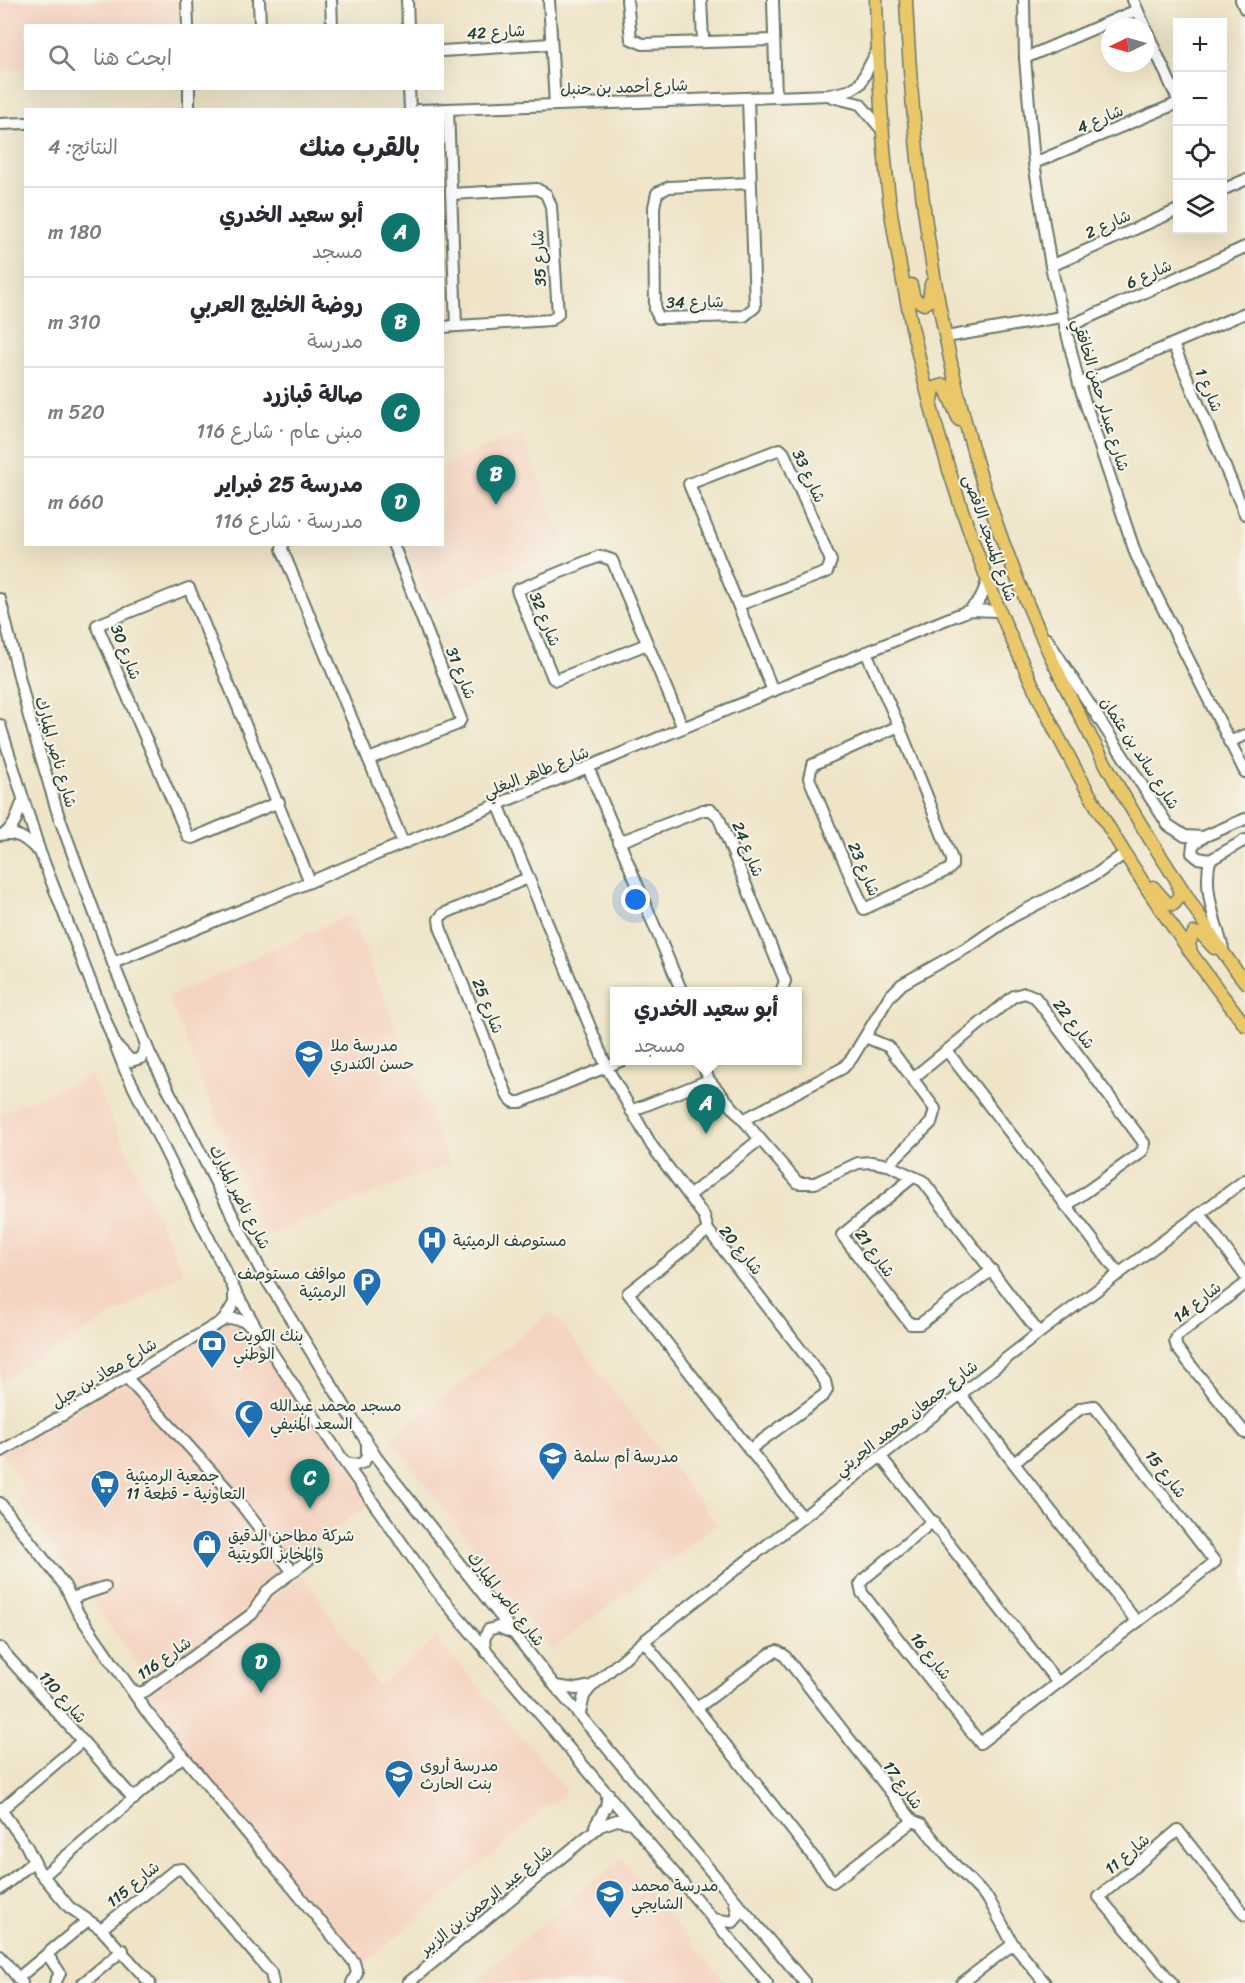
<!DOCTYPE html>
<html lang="ar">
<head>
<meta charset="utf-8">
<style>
  body { margin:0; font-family:Sriracha,"Playpen Sans Arabic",sans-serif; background:#f7f7f7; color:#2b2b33; direction:rtl }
  .controls { position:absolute; right:18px; top:18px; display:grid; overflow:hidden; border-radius:0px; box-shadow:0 6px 24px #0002 }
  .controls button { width:54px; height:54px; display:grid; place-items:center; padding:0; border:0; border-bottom:2px solid #e1e1e2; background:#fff; color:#2b2b33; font:30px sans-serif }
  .compass { position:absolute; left:1101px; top:18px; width:54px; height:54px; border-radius:50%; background:#fff; box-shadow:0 6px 24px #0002; rotate:265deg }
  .you { position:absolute; left:636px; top:900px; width:21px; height:21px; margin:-15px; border:4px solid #fff; border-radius:50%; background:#1a73e8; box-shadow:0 0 0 9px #1a73e833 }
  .badge { display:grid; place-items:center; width:39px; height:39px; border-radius:50%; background:#0f766e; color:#fff; font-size:20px; font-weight:700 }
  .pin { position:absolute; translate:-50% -50px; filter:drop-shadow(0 2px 3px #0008) }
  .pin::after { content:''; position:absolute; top:32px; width:21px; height:18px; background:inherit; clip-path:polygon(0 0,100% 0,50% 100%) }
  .popup { position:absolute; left:610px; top:987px; width:192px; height:78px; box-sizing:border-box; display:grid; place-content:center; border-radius:0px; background:#fff; filter:drop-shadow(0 2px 4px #0005); font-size:20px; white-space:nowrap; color:#7c7c81 }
  .popup b { font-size:22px; color:#2b2b33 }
  .popup::after { content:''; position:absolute; left:50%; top:100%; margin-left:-12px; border:12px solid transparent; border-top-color:#fff }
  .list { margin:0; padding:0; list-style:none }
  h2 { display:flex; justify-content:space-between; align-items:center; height:78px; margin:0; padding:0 24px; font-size:26px }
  h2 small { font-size:20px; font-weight:400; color:#7c7c81 }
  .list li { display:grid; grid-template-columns:39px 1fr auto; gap:18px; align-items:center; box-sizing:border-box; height:90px; padding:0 24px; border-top:2px solid #e1e1e2 }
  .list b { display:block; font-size:22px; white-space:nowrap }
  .list p { margin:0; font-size:20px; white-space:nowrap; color:#7c7c81 }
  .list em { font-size:20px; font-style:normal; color:#7c7c81 }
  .icon { flex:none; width:33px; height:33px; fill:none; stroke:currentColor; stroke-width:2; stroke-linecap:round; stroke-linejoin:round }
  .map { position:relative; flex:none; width:1245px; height:1983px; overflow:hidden; direction:ltr }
  .search { position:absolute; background:#fff; box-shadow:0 6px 24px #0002; left:24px; top:24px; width:420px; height:66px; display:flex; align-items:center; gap:15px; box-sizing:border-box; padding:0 21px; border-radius:0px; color:#7c7c81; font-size:22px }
  .panel { position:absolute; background:#fff; box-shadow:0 6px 24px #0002; left:24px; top:108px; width:420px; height:438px; border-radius:0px; direction:rtl }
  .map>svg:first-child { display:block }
  .built { fill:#f5d3c1 }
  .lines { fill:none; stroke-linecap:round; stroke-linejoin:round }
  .minor-casing { stroke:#687767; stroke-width:14 }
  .major-casing { stroke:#687767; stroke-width:15 }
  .minor { stroke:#fff; stroke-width:10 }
  .major { stroke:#eac769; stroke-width:12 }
  .labels { text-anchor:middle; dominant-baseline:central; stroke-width:4.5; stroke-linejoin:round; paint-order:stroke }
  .street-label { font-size:16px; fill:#1f3d34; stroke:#f7f3e8 }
  .poi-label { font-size:16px; fill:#1f3d34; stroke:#f7f3e8; text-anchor:start }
</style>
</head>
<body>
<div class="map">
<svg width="1245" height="1983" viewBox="0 0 1245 1983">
  <rect width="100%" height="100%" fill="#f7f3e8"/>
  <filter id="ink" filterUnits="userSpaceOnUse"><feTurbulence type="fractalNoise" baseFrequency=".0167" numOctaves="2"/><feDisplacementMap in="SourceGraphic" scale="12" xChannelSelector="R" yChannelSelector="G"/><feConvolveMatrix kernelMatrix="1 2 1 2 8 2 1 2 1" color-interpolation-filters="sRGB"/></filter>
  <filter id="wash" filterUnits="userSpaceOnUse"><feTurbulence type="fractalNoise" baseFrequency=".008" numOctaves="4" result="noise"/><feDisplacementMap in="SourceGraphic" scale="24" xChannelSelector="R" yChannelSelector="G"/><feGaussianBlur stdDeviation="1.35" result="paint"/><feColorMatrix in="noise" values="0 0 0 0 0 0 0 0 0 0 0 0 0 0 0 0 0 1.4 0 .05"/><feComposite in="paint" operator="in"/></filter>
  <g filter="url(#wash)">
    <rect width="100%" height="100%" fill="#efe4c7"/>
    <g class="built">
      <polygon points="0,0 177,0 178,25 26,26 25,68 0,70"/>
      <polygon points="521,432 565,545 429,601 406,545 442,544 443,466"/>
      <polygon points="351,914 449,1163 265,1237 168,997"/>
      <polygon points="91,1075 184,1272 0,1382 0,1114"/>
      <polygon points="552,1312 717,1524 551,1650 390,1438"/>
      <polygon points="224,1320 252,1327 374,1503 285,1561 292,1571 256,1611 303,1575 378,1686 437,1638 567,1790 360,1968 142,1699 230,1631 153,1686 18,1498 25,1491 1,1452"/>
      <polygon points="621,1858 726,1983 472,1983"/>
    </g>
  </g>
  <g filter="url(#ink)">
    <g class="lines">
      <g class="minor-casing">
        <g id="minor">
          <polyline points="187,0 188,26"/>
          <polyline points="259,0 260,26"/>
          <polyline points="331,0 332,26"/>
          <polyline points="407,0 408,26"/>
          <polyline points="549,0 555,105"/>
          <polyline points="627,0 631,39 643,44 774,40"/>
          <polyline points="701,0 703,40"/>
          <polyline points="773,0 776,97"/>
          <polyline points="1024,0 1025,58 1034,163 1051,266 1079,384 1136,555 1245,772"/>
          <polyline points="1133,0 1145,27"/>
          <polyline points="1241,0 1245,9"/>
          <polyline points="1146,30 1178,100"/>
          <polyline points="442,51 551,44"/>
          <polyline points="1025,58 1137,10"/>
          <polyline points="189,88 189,110"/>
          <polyline points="409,88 410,110"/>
          <polyline points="832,97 860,104 882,130"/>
          <polyline points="748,98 755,307 744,316 659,318 655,310 654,207 657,193 669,187 750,183"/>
          <polyline points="448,109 456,326"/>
          <polyline points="419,110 829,95 848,91 860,84 878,49"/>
          <polyline points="0,124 26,123"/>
          <polyline points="1034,163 1178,103"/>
          <polyline points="1222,190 1245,180"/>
          <polyline points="1051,266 1178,210"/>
          <polyline points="442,327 551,320 558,314 551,206 546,194 537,189 451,194"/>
          <polyline points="1065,328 1245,247"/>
          <polyline points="946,337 1061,317"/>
          <polyline points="1173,344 1245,514"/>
          <polyline points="1079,384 1245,313"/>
          <polyline points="283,544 282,549 403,843"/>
          <polyline points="0,599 29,717 58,814 113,963 150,1054 260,1269 376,1457 555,1686 805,1983"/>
          <polyline points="739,605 827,572 831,561 784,453 780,449 689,484 773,691"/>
          <polyline points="970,610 981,598 987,582"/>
          <polyline points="1047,639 1168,825 1185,836 1203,837 1245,819"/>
          <polyline points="647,644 556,680 553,678 517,590 600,556 612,560 683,728"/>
          <polyline points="866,652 899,726 952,859 952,866 948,870 864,909 809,778 812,765 899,726"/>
          <polyline points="0,725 40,852 125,1070 234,1289 261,1336 345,1463 436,1591 767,1983"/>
          <polyline points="1229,742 1245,735"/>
          <polyline points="369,759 458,724 461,719 393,544"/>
          <polyline points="588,767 682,992"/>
          <polyline points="279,802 193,838 188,837 97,625 189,588 310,882"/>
          <polyline points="498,804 607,1068 652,1146 704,1216 708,1230 825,1381 827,1390 824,1395 749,1450"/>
          <polyline points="5,834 14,824 22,803"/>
          <path d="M0 835C16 831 26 839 36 849"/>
          <polyline points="1203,837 1193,845 1192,853 1198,858 1210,860"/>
          <polyline points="619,842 703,810 711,810 718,816 785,981 781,992"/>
          <polyline points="528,878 443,914 439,919 440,927 508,1097 514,1102 521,1102 623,1060"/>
          <path d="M1223 949C1215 919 1203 890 1210 860L1245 840"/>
          <polyline points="113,963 942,621 970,610 998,611"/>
          <polyline points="865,1037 889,1047 935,1109 931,1123 888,1165"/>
          <polyline points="119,1048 131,1061 141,1058 146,1044"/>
          <polyline points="947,1051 1119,1274"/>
          <polyline points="701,1060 709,1080 798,1183 815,1183 858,1163 871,1162 888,1165 923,1181 1039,1333"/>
          <polyline points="913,1078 1014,996 1025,993 1035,997 1144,1143 1143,1150 1138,1155 1066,1206"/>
          <polyline points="631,1111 709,1080"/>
          <polyline points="743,1120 843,1068 852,1058 889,997 902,984 970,946 1012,917 1098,873 1124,854"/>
          <polyline points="913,1177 842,1235 910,1324 920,1324 992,1270"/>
          <polyline points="689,1196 759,1140"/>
          <polyline points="1201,1215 1245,1276"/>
          <polyline points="708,1230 628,1293 802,1517"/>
          <polyline points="1245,1284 1178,1335 1175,1341 1177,1348 1245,1433"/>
          <polyline points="224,1320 234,1303 234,1290"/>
          <polyline points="126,1377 240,1503 292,1571"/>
          <polyline points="961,1395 1137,1622"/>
          <path d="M0 1452 224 1320C236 1317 246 1320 254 1329"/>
          <polyline points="881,1457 1058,1683"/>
          <polyline points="345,1463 356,1465 364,1462 367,1456 367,1444"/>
          <polyline points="0,1503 65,1586 78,1613 146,1711 354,1962 357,1973 352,1983"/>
          <polyline points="933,1521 864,1579 860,1585 862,1593 980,1743 1215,1562 1094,1406 1081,1408 1014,1463"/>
          <polyline points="72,1598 105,1587"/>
          <polyline points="644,1641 833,1882 913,1821"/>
          <polyline points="0,1648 134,1799"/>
          <polyline points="486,1652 484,1640 488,1630 498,1627 510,1632"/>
          <polyline points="555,1686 576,1689 592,1686"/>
          <polyline points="132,1690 140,1693 147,1690 252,1614 267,1591 315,1555"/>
          <polyline points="697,1708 770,1654 777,1651 784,1655 913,1821 921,1824 952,1862 989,1900 1013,1944 1045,1983"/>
          <polyline points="580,1713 584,1696 592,1686 644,1641 1039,1333 1245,1180"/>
          <polyline points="0,1808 26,1845 39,1871 69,1907 101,1929 150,1983"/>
          <polyline points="1,1810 82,1741"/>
          <polyline points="595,1826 606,1807 608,1793"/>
          <polyline points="43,1876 182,1757"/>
          <polyline points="0,1889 34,1861"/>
          <polyline points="713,1919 733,1922 738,1916 735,1903"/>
          <polyline points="101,1929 175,1870 182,1869 271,1973 273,1983"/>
          <polyline points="47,1954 60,1973 55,1983"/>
          <polyline points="0,1956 22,1983"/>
          <polyline points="18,1978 87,1921"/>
          <polyline points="83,1983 123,1950"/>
          <polyline points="408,1983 600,1826 617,1820 632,1823"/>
          <polyline points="962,1983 1013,1944"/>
          <polyline points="1172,1983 1099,1897 1178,1830 1245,1915"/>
        </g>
      </g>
      <g class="major-casing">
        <g id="major">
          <path d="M876 0C878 63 881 126 888 189 893 235 903 281 912 327 967 588 1081 816 1245 1025"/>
          <path d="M906 0C913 159 933 318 979 471 1021 609 1092 752 1171 872 1196 908 1217 948 1245 982"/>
          <polyline points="911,285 914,299 924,304 929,301 931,284"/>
          <polyline points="932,401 934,388 944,385 959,420"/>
          <polyline points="1153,887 1167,903 1174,904 1180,896 1177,883"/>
          <polyline points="1191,953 1189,943 1194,933 1201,934 1214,948"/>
        </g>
      </g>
      <use href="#minor" class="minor"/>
      <use href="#major" class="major"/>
    </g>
  </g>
  <defs>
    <g id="school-pin" transform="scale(1.5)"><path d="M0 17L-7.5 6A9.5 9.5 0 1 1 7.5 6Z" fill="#1f6fb2" stroke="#f7f3e8"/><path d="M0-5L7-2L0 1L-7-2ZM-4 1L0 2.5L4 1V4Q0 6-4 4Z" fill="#fff"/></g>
    <g id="hospital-pin" transform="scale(1.5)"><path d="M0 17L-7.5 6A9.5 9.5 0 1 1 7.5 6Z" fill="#1f6fb2" stroke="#f7f3e8"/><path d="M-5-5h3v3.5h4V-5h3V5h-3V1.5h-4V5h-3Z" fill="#fff"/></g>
    <g id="parking-pin" transform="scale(1.5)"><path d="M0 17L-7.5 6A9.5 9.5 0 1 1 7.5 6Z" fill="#1f6fb2" stroke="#f7f3e8"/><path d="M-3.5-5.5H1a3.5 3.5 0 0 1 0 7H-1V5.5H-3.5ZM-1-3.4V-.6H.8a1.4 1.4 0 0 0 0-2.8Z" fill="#fff"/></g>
    <g id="bank-pin" transform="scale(1.5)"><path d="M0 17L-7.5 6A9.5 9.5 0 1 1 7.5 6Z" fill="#1f6fb2" stroke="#f7f3e8"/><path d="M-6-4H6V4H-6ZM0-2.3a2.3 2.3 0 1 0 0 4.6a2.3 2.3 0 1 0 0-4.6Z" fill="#fff"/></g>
    <g id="mosque-pin" transform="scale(1.5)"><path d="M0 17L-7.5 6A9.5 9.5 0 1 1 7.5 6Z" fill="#1f6fb2" stroke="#f7f3e8"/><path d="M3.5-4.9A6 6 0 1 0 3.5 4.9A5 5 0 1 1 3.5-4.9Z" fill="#fff"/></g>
    <g id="supermarket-pin" transform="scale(1.5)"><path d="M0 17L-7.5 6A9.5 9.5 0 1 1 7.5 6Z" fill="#1f6fb2" stroke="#f7f3e8"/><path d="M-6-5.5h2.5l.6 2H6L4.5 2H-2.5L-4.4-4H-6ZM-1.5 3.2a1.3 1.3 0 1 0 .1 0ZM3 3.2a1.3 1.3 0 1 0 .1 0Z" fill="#fff"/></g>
    <g id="shop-pin" transform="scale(1.5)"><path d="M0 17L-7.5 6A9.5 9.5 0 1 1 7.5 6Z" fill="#1f6fb2" stroke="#f7f3e8"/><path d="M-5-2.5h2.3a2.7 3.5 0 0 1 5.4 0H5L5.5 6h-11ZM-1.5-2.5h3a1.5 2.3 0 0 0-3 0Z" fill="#fff"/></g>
  </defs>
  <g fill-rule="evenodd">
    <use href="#school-pin" x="309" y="1054"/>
    <use href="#hospital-pin" x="432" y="1240"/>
    <use href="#parking-pin" x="367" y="1282"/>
    <use href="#bank-pin" x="212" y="1344"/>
    <use href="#mosque-pin" x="249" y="1414"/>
    <use href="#school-pin" x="553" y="1456"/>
    <use href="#supermarket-pin" x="105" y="1484"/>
    <use href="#shop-pin" x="207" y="1544"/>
    <use href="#school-pin" x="399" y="1774"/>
    <use href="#school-pin" x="610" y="1894"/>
  </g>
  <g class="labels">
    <g class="street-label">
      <text transform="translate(496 32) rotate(-3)">شارع 42</text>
      <text transform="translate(624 87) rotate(-2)">شارع أحمد بن حنبل</text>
      <text transform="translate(1100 119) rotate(-23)">شارع 4</text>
      <text transform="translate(1108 224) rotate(-24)">شارع 2</text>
      <text transform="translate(539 258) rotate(-93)">شارع 35</text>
      <text transform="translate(1149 274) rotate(-24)">شارع 6</text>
      <text transform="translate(695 302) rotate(-1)">شارع 34</text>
      <text transform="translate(1209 390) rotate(67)">شارع 1</text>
      <text transform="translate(1101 395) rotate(73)">شارع عبدلر حمن الخافقي</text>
      <text transform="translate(809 476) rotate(65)">شارع 33</text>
      <text transform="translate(990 538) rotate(71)">شارع المسجد الاقصى</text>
      <text transform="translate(545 619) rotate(68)">شارع 32</text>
      <text transform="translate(126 652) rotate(69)">شارع 30</text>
      <text transform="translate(461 673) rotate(68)">شارع 31</text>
      <text transform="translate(56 752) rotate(74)">شارع ناصر المبارك</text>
      <text transform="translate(1140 753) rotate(57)">شارع ساند بن عثمان</text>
      <text transform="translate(536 772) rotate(-22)">شارع طاهر البغلي</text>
      <text transform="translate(748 849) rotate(68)">شارع 24</text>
      <text transform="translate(864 869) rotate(67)">شارع 23</text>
      <text transform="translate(488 1006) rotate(68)">شارع 25</text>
      <text transform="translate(1074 1024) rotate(53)">شارع 22</text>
      <text transform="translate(240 1197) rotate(63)">شارع ناصر المبارك</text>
      <text transform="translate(741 1250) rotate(51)">شارع 20</text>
      <text transform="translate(875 1253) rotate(54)">شارع 21</text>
      <text transform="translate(1197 1302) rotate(-38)">شارع 14</text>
      <text transform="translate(104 1373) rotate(-31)">شارع معاذ بن جبل</text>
      <text transform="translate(906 1418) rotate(-38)">شارع جمعان محمد الحريتي</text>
      <text transform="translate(1166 1474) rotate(52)">شارع 15</text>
      <text transform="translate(506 1599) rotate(52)">شارع ناصر المبارك</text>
      <text transform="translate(931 1656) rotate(52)">شارع 16</text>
      <text transform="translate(164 1658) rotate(-35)">شارع 116</text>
      <text transform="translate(63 1697) rotate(49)">شارع 110</text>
      <text transform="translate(903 1785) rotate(54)">شارع 17</text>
      <text transform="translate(1127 1854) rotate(-40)">شارع 11</text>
      <text transform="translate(133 1884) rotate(-39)">شارع 115</text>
      <text transform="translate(486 1900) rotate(-39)">شارع عبد الرحمن بن الزبير</text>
    </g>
    <g class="poi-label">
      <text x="330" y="1045">مدرسة ملا<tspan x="330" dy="18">حسن الكندري</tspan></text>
      <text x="453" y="1240">مستوصف الرميثية</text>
      <text x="346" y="1273" text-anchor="end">مواقف مستوصف<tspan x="346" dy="18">الرميثية</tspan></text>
      <text x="233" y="1335">بنك الكويت<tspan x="233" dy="18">الوطني</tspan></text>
      <text x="270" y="1405">مسجد محمد عبدالله<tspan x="270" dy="18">السعد المنيفي</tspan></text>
      <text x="574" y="1456">مدرسة أم سلمة</text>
      <text x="126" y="1475">جمعية الرميثية<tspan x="126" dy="18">التعاونية - قطعة 11</tspan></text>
      <text x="228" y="1535">شركة مطاحن الدقيق<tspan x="228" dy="18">والمخابز الكويتية</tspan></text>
      <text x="420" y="1765">مدرسة أروى<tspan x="420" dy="18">بنت الحارث</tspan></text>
      <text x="631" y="1885">مدرسة محمد<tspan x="631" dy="18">الشايجي</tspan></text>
    </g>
  </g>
</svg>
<div class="controls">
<button>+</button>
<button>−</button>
<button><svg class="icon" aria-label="locate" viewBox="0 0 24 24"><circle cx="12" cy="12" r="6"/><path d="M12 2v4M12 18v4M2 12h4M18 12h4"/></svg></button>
<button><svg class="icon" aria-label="layers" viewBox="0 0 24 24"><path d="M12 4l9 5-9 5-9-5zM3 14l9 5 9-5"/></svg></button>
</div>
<svg class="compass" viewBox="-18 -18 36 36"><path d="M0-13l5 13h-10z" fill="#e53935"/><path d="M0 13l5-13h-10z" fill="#7c7c81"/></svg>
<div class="you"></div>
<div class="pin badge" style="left:706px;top:1134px">A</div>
<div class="popup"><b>أبو سعيد الخدري</b>مسجد</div>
<div class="pin badge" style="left:496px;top:505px">B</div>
<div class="pin badge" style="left:310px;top:1509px">C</div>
<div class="pin badge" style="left:261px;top:1693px">D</div>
<div class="search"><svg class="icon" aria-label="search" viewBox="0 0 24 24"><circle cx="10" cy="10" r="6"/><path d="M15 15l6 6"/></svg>ابحث هنا</div>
<section class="panel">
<h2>بالقرب منك<small>النتائج: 4</small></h2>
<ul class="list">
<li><span class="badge">A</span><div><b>أبو سعيد الخدري</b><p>مسجد</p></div><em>180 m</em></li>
<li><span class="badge">B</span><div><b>روضة الخليج العربي</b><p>مدرسة</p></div><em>310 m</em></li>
<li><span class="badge">C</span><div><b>صالة قبازرد</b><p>مبنى عام · شارع 116</p></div><em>520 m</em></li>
<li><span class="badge">D</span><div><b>مدرسة 25 فبراير</b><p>مدرسة · شارع 116</p></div><em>660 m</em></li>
</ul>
</section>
</div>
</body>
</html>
